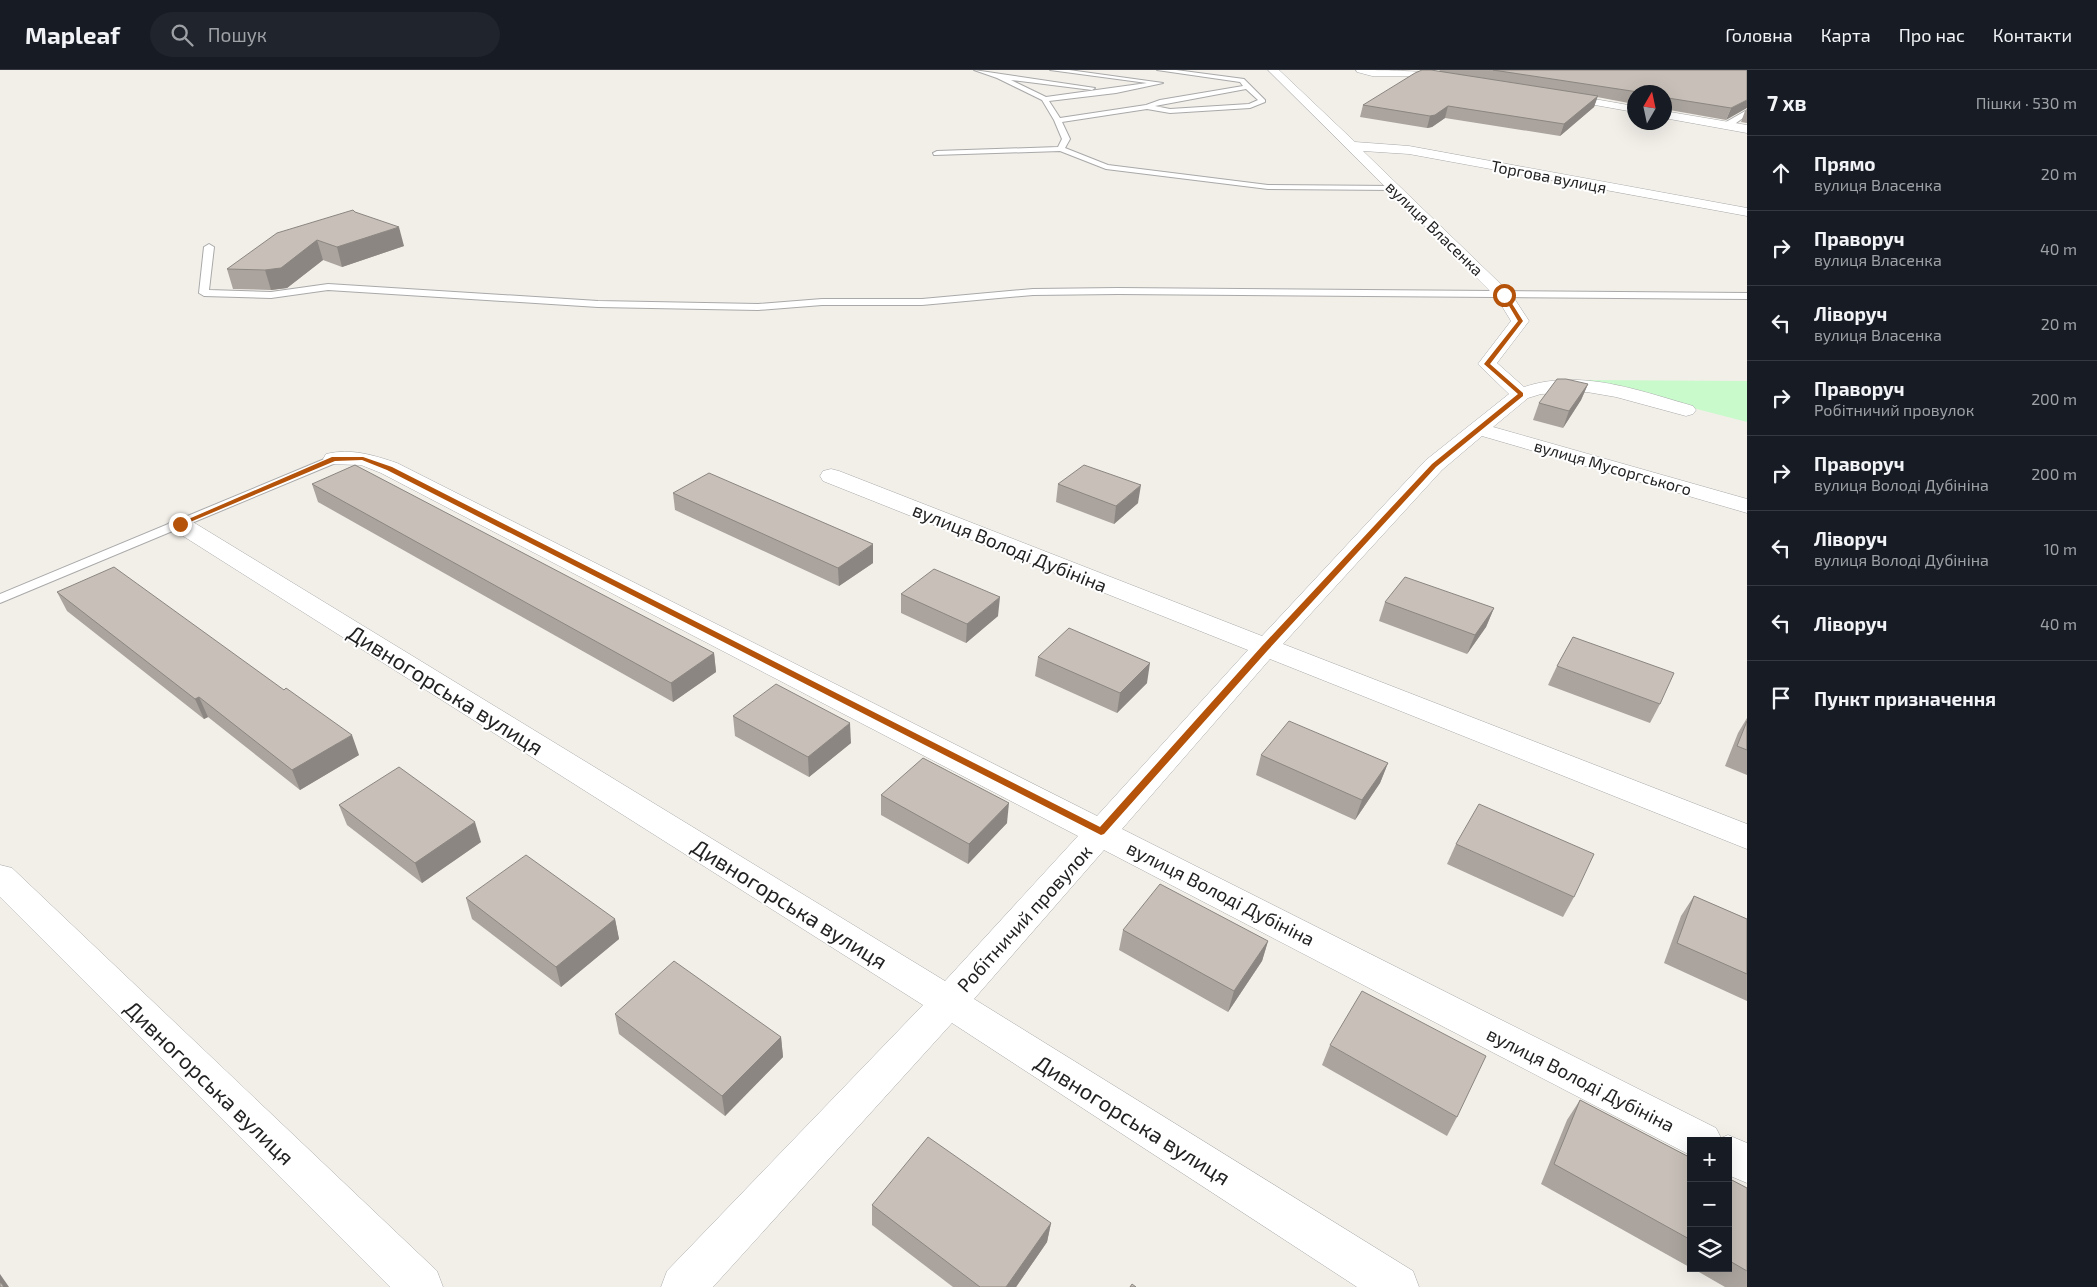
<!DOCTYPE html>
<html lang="uk">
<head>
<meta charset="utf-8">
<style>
  body { margin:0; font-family:"Exo 2",sans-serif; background:#20242c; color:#f1f3f6 }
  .controls { position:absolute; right:15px; bottom:15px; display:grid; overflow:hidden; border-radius:0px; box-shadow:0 5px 20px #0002 }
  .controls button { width:45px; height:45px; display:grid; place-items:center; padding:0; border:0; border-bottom:1px solid #363941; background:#171b24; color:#f1f3f6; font:25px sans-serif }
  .compass { position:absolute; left:1627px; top:15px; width:45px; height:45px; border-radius:50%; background:#171b24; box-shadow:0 5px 20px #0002; rotate:9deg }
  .stop { position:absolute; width:15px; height:15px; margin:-11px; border:4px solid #b45309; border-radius:50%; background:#fff }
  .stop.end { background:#b45309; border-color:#fff; box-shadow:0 1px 5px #0008 }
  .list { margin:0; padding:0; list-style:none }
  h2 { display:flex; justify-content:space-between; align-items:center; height:65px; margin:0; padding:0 20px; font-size:21px }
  h2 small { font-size:16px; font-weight:400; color:#9ea1a6 }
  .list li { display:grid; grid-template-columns:32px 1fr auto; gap:15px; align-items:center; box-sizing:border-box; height:75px; padding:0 20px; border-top:1px solid #363941 }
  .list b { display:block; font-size:19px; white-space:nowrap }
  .list p { margin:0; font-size:16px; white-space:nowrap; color:#9ea1a6 }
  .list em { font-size:16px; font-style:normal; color:#9ea1a6 }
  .icon { flex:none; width:28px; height:28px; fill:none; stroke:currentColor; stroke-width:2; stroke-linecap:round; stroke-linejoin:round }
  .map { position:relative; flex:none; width:1747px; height:1217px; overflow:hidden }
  header { display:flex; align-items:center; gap:30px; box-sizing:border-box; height:70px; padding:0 25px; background:#171b24; border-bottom:1px solid #363941 }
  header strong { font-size:24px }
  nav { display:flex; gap:28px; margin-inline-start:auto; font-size:18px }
  .search { width:350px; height:45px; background:#20242c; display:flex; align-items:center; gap:12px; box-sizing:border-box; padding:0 18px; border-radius:28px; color:#9ea1a6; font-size:19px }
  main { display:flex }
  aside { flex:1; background:#171b24 }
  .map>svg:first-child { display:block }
  .park { fill:#c8facc }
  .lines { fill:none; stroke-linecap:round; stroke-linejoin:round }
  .lane-casing { stroke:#a9a9a9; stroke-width:2 }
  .street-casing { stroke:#a9a9a9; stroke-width:1 }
  .lane { fill:#fff; fill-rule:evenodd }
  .street { fill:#fff; fill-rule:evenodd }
  .wall { fill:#aba49e }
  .shaded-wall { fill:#8b8681 }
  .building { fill:#c7bfb8; stroke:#8b8681 }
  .route { fill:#b45309 }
  .labels { text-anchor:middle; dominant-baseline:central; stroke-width:4; stroke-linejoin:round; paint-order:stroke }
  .far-street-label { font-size:16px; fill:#222; stroke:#fff }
  .street-label { font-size:19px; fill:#222; stroke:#fff }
  .near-street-label { font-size:22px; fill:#222; stroke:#fff }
</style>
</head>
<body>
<header>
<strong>Mapleaf</strong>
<div class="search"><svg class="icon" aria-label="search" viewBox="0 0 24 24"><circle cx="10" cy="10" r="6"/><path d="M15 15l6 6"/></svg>Пошук</div>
<nav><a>Головна</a><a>Карта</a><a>Про нас</a><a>Контакти</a></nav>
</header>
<main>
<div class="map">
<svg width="1747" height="1217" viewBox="0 0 1747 1217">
  <rect width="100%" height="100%" fill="#f2efe9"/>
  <polygon class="park" points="1585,310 1747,311 1747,352"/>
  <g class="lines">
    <g class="lane-casing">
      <g id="lane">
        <path d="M974 0 1095 18 1092 20 1011 10 1046 27 1147 13 1050 0H1069L1163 13 1116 23 1049 31 1060 48 1146 35 1160 30 1243 16 1240 12 1157 0H1176L1244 9 1265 30V32L1250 38 1170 43 1147 39 1062 52 1070 69 1065 78 1108 95 1268 115 1394 116 1398 118 1394 120 1268 119 1106 99 1060 81 934 85 933 83 937 81 1058 77 1062 69 1054 50 1042 30 997 8ZM1246 19 1258 30 1249 34 1170 39 1155 36Z"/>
        <polygon points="1747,40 1747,45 1732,56 1726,56 1726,52"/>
        <polygon points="209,174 214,177 209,220 271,222 328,214 598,231 758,234 822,229 922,229 1033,219 1118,218 1747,223 1747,229 1118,224 1033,225 922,235 822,235 758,240 598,237 328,220 271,228 204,226 199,223 204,177"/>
        <polygon points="334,385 340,389 338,392 0,533 0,524"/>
      </g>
    </g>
    <g class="street-casing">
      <g id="street">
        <path d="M1268 0H1279L1355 72 1409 76 1747 138V146L1409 84 1363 81 1512 225 1529 251 1497 293 1524 317C1580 298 1640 321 1693 336L1696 340 1693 344 1686 346 1616 327 1587 322 1541 324 1528 328 1493 357 1747 429V443L1482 366 1442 400 1283 574 1747 754V779L1270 589 1122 759 1716 1058 1721 1068 1728 1065 1747 1073V1113L1728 1105V1071H1691V1085L1688 1084 1104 780 974 929 1413 1201 1419 1217H1357L952 953 713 1217H661L667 1201 923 935 172 459 168 454 172 449 180 447 188 449 945 911 1078 766 381 403 361 395 326 394 323 389 326 384C351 378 373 385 397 393L1097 746 1248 580 823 411 820 406 823 401 831 399 839 401 1262 566 1426 390 1509 324 1478 294 1511 251 1497 228Z"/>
        <path d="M1356 0C1375 0 1443 0 1455 9L1450 12 1411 6H1372L1357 2Z"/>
        <polygon points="1560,23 1634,36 1634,42 1556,28 1554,26 1556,24"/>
        <polygon points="1664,41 1747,55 1747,63 1664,48"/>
        <polygon points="0,795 12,798 437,1201 443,1217 390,1217 0,827"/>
      </g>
    </g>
    <use href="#lane" class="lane"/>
    <use href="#street" class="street"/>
  </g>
  <g class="wall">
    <polygon points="1440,0 1747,0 1726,50 1664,39 1664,22 1634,22 1634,34 1597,27 1594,37 1560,66 1445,48 1432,57 1427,58 1360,47 1363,35 1439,1"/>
    <polygon points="1747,39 1747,53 1741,52 1745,41"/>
    <polygon points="355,142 404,176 342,197 323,190 287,218 271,220 233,219 227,199"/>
    <polygon points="1588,314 1581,330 1563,358 1533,350 1539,333"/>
    <polygon points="312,414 714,583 716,602 673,632 318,432"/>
    <polygon points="1058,414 1138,433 1114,454 1056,432"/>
    <polygon points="673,423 873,493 839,516 675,440"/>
    <polygon points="57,522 359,685 300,720 208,647 204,649 67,541"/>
    <polygon points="901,524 998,546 966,573 901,543"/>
    <polygon points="1385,532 1494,538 1486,557 1467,584 1379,551"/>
    <polygon points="1038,587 1147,613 1117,643 1035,606"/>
    <polygon points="1557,596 1660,634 1650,653 1548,615"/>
    <polygon points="733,646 851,673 809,707 735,666"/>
    <polygon points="1747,648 1747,705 1725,696 1738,663"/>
    <polygon points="1261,685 1388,693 1380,713 1355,750 1256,705"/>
    <polygon points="881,725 1007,753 968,794 881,745"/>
    <polygon points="339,735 481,772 422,813 347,755"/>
    <polygon points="1456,774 1574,827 1563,847 1447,794"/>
    <polygon points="1694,826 1747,849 1747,931 1664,893 1681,846"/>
    <polygon points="466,828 615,849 619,869 561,917 472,849"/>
    <polygon points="1123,860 1268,871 1262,891 1228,942 1119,880"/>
    <polygon points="615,944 781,967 783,987 725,1046 619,964"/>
    <polygon points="1330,975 1457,1047 1447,1066 1322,995"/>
    <polygon points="1580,1030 1691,1088 1691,1198 1541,1114 1567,1050"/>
    <polygon points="1728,1108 1747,1118 1747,1217 1725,1217 1692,1198 1728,1198"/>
    <polygon points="872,1135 1051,1153 1047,1172 1016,1217 953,1217 872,1155"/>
  </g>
  <g class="shaded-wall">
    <polygon points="1598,26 1594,37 1560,66 1564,54"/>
    <polygon points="1747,30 1747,38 1726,50 1731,38"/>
    <polygon points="1448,36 1445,48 1432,57 1427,58 1430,46"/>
    <polygon points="399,157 404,176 342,197 337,177"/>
    <polygon points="317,170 323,190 287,218 271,220 265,200"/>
    <polygon points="1588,314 1581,330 1563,358 1569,341"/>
    <polygon points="1141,415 1138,433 1114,454 1116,436"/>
    <polygon points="873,474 873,493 839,516 838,498"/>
    <polygon points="1000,527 998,546 966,573 967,554"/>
    <polygon points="1494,538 1486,557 1467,584 1475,565"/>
    <polygon points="714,583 716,602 673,632 671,613"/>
    <polygon points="1150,593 1147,613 1117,643 1120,623"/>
    <polygon points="199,627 208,647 204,649 195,629"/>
    <polygon points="850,653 851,673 809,707 808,687"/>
    <polygon points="352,665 359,685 300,720 292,700"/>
    <polygon points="1388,693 1380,713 1355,750 1362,730"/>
    <polygon points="1009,733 1007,753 968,794 969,774"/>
    <polygon points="475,752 481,772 422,813 415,793"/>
    <polygon points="615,849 619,869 561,917 556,897"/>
    <polygon points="1268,871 1262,891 1228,942 1234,921"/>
    <polygon points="781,967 783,987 725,1046 722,1026"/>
    <polygon points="1051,1153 1047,1172 1016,1217 1006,1217"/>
    <polygon points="0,1204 9,1217 4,1217 0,1212"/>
  </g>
  <g class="building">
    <polygon points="1422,0 1431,0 1598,26 1564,54 1448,36 1435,45 1430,46 1363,35 1415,3"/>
    <polygon points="1493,0 1747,0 1747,30 1731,38 1668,28 1666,31 1664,31 1664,22 1638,22"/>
    <polygon points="353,140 355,142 399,157 337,177 317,170 281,198 265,200 227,199 277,163"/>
    <polygon points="1557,309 1566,309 1588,314 1569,341 1539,333"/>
    <polygon points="355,395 714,583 671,613 312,414"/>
    <polygon points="1084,395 1141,415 1116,436 1058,414"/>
    <polygon points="709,403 873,474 838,498 673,423"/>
    <polygon points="114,497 284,620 286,618 352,665 292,700 199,627 195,629 57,522"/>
    <polygon points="934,499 1000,527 967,554 901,524"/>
    <polygon points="1405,507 1494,538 1475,565 1385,532"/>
    <polygon points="1069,558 1150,593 1120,623 1038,587"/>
    <polygon points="1573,567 1674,603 1660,634 1557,596"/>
    <polygon points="776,614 850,653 808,687 733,646"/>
    <polygon points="1289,651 1388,693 1362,730 1261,685"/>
    <polygon points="1747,651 1747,680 1737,676"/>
    <polygon points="923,688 1009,733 969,774 881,725"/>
    <polygon points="399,697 475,752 415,793 339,735"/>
    <polygon points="1479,734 1594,784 1574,827 1456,774"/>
    <polygon points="526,785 615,849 556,897 466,828"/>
    <polygon points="1160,814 1268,871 1234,921 1123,860"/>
    <polygon points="1694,826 1747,849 1747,904 1677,873"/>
    <polygon points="674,891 781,967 722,1026 615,944"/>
    <polygon points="1362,921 1486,986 1457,1047 1330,975"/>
    <polygon points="1580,1030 1691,1088 1691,1170 1554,1094"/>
    <polygon points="928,1067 1051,1153 1006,1217 980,1217 872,1135"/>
    <polygon points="1728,1108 1747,1118 1747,1201 1728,1190"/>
    <polygon points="0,1212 4,1217 0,1217"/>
    <polygon points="1132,1214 1136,1217 1130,1217"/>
  </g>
  <polygon class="route" points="1502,224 1506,224 1523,251 1490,294 1523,323 1523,326 1436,397 1268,580 1104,764 1101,765 387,400 362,390 335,391 183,455 177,454 332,387 363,387 392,397 1100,757 1262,576 1432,394 1518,324 1484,294 1518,251"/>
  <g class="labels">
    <g class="far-street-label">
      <text transform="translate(1549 106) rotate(11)">Торгова вулиця</text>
      <text transform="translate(1435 158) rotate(44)">вулиця Власенка</text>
      <text transform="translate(1613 397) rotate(16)">вулиця Мусоргського</text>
    </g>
    <g class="street-label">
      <text transform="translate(1010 477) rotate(22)">вулиця Володі Дубініна</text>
      <text transform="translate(1221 823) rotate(27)">вулиця Володі Дубініна</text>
      <text transform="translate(1024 848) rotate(-48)">Робітничий провулок</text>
      <text transform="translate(1581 1009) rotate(27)">вулиця Володі Дубініна</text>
    </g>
    <g class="near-street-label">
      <text transform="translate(446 619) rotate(32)">Дивногорська вулиця</text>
      <text transform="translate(790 833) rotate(32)">Дивногорська вулиця</text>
      <text transform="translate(210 1012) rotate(44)">Дивногорська вулиця</text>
      <text transform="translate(1133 1049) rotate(32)">Дивногорська вулиця</text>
    </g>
  </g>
</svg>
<div class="controls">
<button>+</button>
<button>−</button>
<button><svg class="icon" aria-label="layers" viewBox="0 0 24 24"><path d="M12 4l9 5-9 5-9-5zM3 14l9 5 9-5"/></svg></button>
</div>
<svg class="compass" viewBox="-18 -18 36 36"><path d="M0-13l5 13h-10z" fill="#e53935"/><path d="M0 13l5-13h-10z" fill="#9ea1a6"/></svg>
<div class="stop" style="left:1504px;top:225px"></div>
<div class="stop end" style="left:180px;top:454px"></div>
</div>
<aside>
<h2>7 хв<small>Пішки · 530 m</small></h2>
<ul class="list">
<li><svg class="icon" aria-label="ahead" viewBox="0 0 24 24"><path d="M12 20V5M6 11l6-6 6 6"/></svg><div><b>Прямо</b><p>вулиця Власенка</p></div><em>20 m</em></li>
<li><svg class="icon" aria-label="right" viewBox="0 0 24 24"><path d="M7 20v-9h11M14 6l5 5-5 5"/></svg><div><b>Праворуч</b><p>вулиця Власенка</p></div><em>40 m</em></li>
<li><svg class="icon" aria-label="left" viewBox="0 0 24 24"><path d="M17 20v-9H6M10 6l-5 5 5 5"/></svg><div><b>Ліворуч</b><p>вулиця Власенка</p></div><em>20 m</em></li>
<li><svg class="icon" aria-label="right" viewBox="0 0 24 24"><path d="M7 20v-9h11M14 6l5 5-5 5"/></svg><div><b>Праворуч</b><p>Робітничий провулок</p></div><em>200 m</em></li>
<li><svg class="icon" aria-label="right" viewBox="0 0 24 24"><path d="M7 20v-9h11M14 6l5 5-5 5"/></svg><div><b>Праворуч</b><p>вулиця Володі Дубініна</p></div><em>200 m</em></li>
<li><svg class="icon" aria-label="left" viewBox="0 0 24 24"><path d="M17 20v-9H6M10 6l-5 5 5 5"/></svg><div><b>Ліворуч</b><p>вулиця Володі Дубініна</p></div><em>10 m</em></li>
<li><svg class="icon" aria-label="left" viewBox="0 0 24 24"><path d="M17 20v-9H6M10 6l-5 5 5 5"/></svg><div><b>Ліворуч</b></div><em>40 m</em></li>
<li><svg class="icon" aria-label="arrive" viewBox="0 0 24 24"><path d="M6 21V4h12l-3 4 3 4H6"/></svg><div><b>Пункт призначення</b></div></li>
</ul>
</aside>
</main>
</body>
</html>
